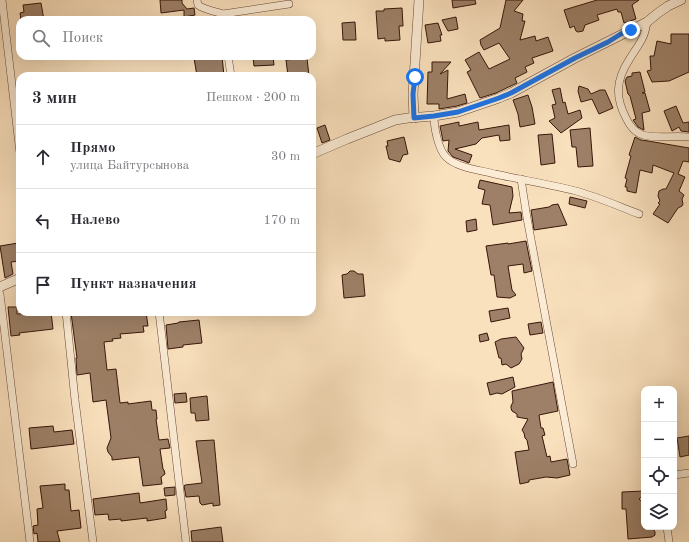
<!DOCTYPE html>
<html lang="ru">
<head>
<meta charset="utf-8">
<style>
  body { margin:0; font-family:"Old Standard TT",serif; background:#f7f7f7; color:#2b2b33 }
  .controls { position:absolute; right:12px; bottom:12px; display:grid; overflow:hidden; border-radius:8px; box-shadow:0 4px 16px #0002 }
  .controls button { width:36px; height:36px; display:grid; place-items:center; padding:0; border:0; border-bottom:1px solid #e1e1e2; background:#fff; color:#2b2b33; font:20px sans-serif }
  .stop { position:absolute; width:12px; height:12px; margin:-9px; border:3px solid #1a73e8; border-radius:50%; background:#fff }
  .stop.end { background:#1a73e8; border-color:#fff; box-shadow:0 1px 4px #0008 }
  .list { margin:0; padding:0; list-style:none }
  h2 { display:flex; justify-content:space-between; align-items:center; height:52px; margin:0; padding:0 16px; font-size:17px }
  h2 small { font-size:13px; font-weight:400; color:#7c7c81 }
  .list li { display:grid; grid-template-columns:26px 1fr auto; gap:12px; align-items:center; box-sizing:border-box; height:64px; padding:0 16px; border-top:1px solid #e1e1e2 }
  .list b { display:block; font-size:15px; white-space:nowrap }
  .list p { margin:0; font-size:13px; white-space:nowrap; color:#7c7c81 }
  .list em { font-size:13px; font-style:normal; color:#7c7c81 }
  .icon { flex:none; width:22px; height:22px; fill:none; stroke:currentColor; stroke-width:2; stroke-linecap:round; stroke-linejoin:round }
  .map { position:relative; flex:none; width:689px; height:542px; overflow:hidden }
  .search { position:absolute; background:#fff; box-shadow:0 4px 16px #0002; left:16px; top:16px; width:300px; height:44px; display:flex; align-items:center; gap:10px; box-sizing:border-box; padding:0 14px; border-radius:12px; color:#7c7c81; font-size:15px }
  .panel { position:absolute; background:#fff; box-shadow:0 4px 16px #0002; left:16px; top:72px; width:300px; height:244px; border-radius:12px }
  .map>svg:first-child { display:block }
  .building { fill:#9d8067; stroke:#381609 }
  .lines { fill:none; stroke-linecap:round; stroke-linejoin:round }
  .minor-casing { stroke:#684936; stroke-width:8 }
  .tertiary-casing { stroke:#684936; stroke-width:10 }
  .minor { stroke:#fcecd5; stroke-width:7 }
  .tertiary { stroke:#fcecd5; stroke-width:9 }
  .route { stroke:#1a73e8; stroke-width:5 }
</style>
</head>
<body>
<div class="map">
<svg width="689" height="542" viewBox="0 0 689 542">
  <rect width="100%" height="100%" fill="#fae1be"/>
  <filter id="stains"><feTurbulence type="fractalNoise" baseFrequency=".005" numOctaves="4"/><feColorMatrix values="0 0 0 0 .2 0 0 0 0 .09 0 0 0 0 .02 0 0 0 .5 -.17"/></filter>
  <radialGradient id="worn" r=".72"><stop offset=".6" stop-color="#630" stop-opacity="0"/><stop offset="1" stop-color="#630" stop-opacity=".3"/></radialGradient>
  <g class="building">
    <polygon points="160,0 182,0 182,3 187,9 194,8 195,15 184,17 184,10 161,13"/>
    <polygon points="452,0 475,0 476,4 453,8"/>
    <polygon points="506,0 523,0 514,11 523,14 522,21 525,21 520,40 535,36 536,41 548,37 553,51 532,58 534,63 525,67 527,72 515,78 517,83 496,93 480,98 467,72 471,70 465,60 479,52 489,69 510,59 499,43 484,50 481,45 480,40 500,28"/>
    <polygon points="597,0 639,0 632,5 636,19 624,23 621,12 618,12 617,9 597,15 599,20 585,25 583,31 578,32 576,31 574,26 570,28 564,10"/>
    <polygon points="41,3 44,20 21,20 20,13 24,12 23,5"/>
    <polygon points="402,8 403,26 399,26 400,40 385,41 385,38 378,39 376,11 384,11 384,9"/>
    <polygon points="456,17 458,29 448,31 442,20"/>
    <polygon points="355,22 356,40 343,40 342,23"/>
    <polygon points="438,23 442,35 440,35 441,41 428,43 425,25"/>
    <polygon points="671,34 689,34 689,72 669,81 652,82 647,71 651,70 650,56 654,56 657,41 671,44"/>
    <polygon points="214,56 222,56 224,76 197,76 194,58"/>
    <polygon points="253,56 273,56 274,65 254,66"/>
    <polygon points="307,58 309,76 288,76 286,60"/>
    <polygon points="432,62 451,62 440,74 448,70 447,99 465,94 467,103 457,106 439,109 439,104 427,104 428,72 432,72"/>
    <polygon points="640,72 645,92 642,93 645,93 650,111 642,113 644,130 638,127 633,120 636,119 630,96 628,94 625,81 627,77 632,76 632,73"/>
    <polygon points="579,86 588,89 591,94 600,90 605,90 613,108 599,114 592,99 581,102 578,91"/>
    <polygon points="560,88 563,103 565,102 568,114 580,110 582,118 561,133 549,121 555,118 552,105 556,104 552,90"/>
    <polygon points="528,95 532,107 535,124 520,127 518,114 513,100"/>
    <polygon points="676,106 683,123 689,122 689,132 681,131 679,127 672,131 664,111"/>
    <polygon points="459,122 459,126 478,122 479,130 509,125 510,140 500,141 499,135 482,138 476,144 455,149 472,155 469,163 464,161 453,157 448,151 449,140 443,141 440,126"/>
    <polygon points="325,125 330,140 322,143 317,128"/>
    <polygon points="590,128 593,166 578,167 576,147 572,147 570,130"/>
    <polygon points="552,134 555,163 541,165 538,135"/>
    <polygon points="404,137 408,154 403,155 400,162 389,159 386,146 388,146 387,141"/>
    <polygon points="635,137 641,140 648,141 689,148 689,162 683,161 678,174 685,177 679,191 684,195 682,199 683,204 682,206 678,208 668,223 653,214 660,204 658,203 660,201 658,196 659,191 663,189 666,189 674,173 653,165 652,173 640,170 636,193 627,191 627,187 625,187 627,179 625,178 631,156 629,155"/>
    <polygon points="480,180 512,187 513,196 509,213 521,212 522,220 493,225 490,205 482,204 485,190 478,188"/>
    <polygon points="570,197 587,201 585,208 569,204"/>
    <polygon points="558,204 567,225 534,230 531,210 549,207 552,205"/>
    <polygon points="476,219 477,230 467,232 466,221"/>
    <polygon points="526,241 532,271 524,273 523,264 508,266 512,290 516,295 510,298 497,297 494,275 491,275 486,246 508,243 508,244"/>
    <polygon points="18,243 20,253 20,261 11,262 13,274 5,278 0,246"/>
    <polygon points="350,271 354,271 358,274 363,274 365,296 344,298 342,275 347,274"/>
    <polygon points="8,307 17,307 17,314 51,312 53,329 19,333 20,335 11,336"/>
    <polygon points="508,308 510,318 491,322 489,311"/>
    <polygon points="79,312 102,312 102,313 109,312 110,314 134,312 146,312 148,326 143,326 144,332 120,334 121,338 112,339 113,341 104,342 107,370 116,369 120,403 128,402 128,404 151,401 152,410 156,410 157,419 156,419 159,440 168,439 170,448 160,449 163,469 164,470 165,474 161,477 162,484 143,486 139,457 112,460 112,457 108,452 107,448 111,438 106,400 93,402 90,373 77,375 76,358 77,358 71,313"/>
    <polygon points="199,320 202,343 183,345 183,347 168,349 166,325 178,323 179,322"/>
    <polygon points="541,322 543,333 530,335 528,324"/>
    <polygon points="487,333 489,340 480,342 479,335"/>
    <polygon points="516,337 524,348 521,354 522,359 519,364 511,368 506,364 502,365 501,358 499,358 495,342 501,339"/>
    <polygon points="513,377 515,387 502,394 497,393 490,395 487,383"/>
    <polygon points="553,382 558,411 539,415 541,428 543,428 545,435 542,436 547,457 550,456 551,462 567,459 570,475 557,478 546,477 529,480 529,482 520,484 515,452 529,450 527,440 525,438 524,433 522,430 528,419 517,417 517,414 512,411 511,408 511,406 513,402 512,391"/>
    <polygon points="186,393 187,402 175,403 174,394"/>
    <polygon points="207,396 209,420 196,421 195,413 191,413 190,398"/>
    <polygon points="53,426 54,432 72,430 74,444 31,449 29,428"/>
    <polygon points="689,436 689,455 680,457 677,438"/>
    <polygon points="214,440 220,505 213,506 213,503 202,505 200,503 199,496 186,497 184,486 185,485 202,483 196,441"/>
    <polygon points="65,484 65,490 69,490 71,511 79,510 81,528 57,531 60,542 38,542 37,533 34,534 33,526 38,525 37,509 43,508 40,486"/>
    <polygon points="175,487 175,495 165,496 164,488"/>
    <polygon points="644,491 644,495 639,499 643,503 642,515 644,515 644,527 652,527 655,532 655,535 652,537 628,539 626,509 622,509 622,492"/>
    <polygon points="139,493 140,503 166,499 167,510 165,511 166,518 147,521 147,518 121,521 121,519 109,520 108,514 95,515 93,499"/>
    <polygon points="221,527 223,542 192,542 191,531"/>
  </g>
  <g class="lines">
    <g class="minor-casing">
      <g id="minor">
        <polyline points="2,0 20,153"/>
        <path d="M197 0 198 5C205 10 214 11 223 14V20"/>
        <polyline points="223,14 289,4"/>
        <path d="M647 22C646 28 645 34 642 39 638 47 633 53 629 60 616 80 615 97 626 118 630 126 634 132 643 135 658 139 674 135 689 137"/>
        <polyline points="228,56 231,76"/>
        <path d="M434 116C434 127 438 149 446 157 457 168 480 170 495 174 522 180 549 184 576 191 598 197 618 206 639 214"/>
        <polyline points="521,179 527,218 573,464"/>
        <polyline points="0,294 30,542"/>
        <polyline points="66,312 75,400 93,542"/>
        <polyline points="159,312 186,542"/>
        <polyline points="674,475 689,473"/>
        <polyline points="667,527 669,542"/>
      </g>
    </g>
    <g class="tertiary-casing">
      <g id="tertiary">
        <polyline points="414,118 413,94 419,0"/>
        <polyline points="312,154 347,139 395,120 408,118 434,116 458,112 499,98 511,93 575,58 647,22 658,13 668,6 681,0"/>
        <polyline points="0,287 20,278"/>
      </g>
    </g>
    <use href="#minor" class="minor"/>
    <use href="#tertiary" class="tertiary"/>
  </g>
  <g class="lines">
    <polyline class="route" points="415,77 413,94 414,118 434,116 458,112 499,98 511,93 575,58 608,42 624,32 631,30"/>
  </g>
  <rect width="100%" height="100%" filter="url(#stains)"/>
  <rect width="100%" height="100%" fill="url(#worn)"/>
</svg>
<div class="controls">
<button>+</button>
<button>−</button>
<button><svg class="icon" aria-label="locate" viewBox="0 0 24 24"><circle cx="12" cy="12" r="6"/><path d="M12 2v4M12 18v4M2 12h4M18 12h4"/></svg></button>
<button><svg class="icon" aria-label="layers" viewBox="0 0 24 24"><path d="M12 4l9 5-9 5-9-5zM3 14l9 5 9-5"/></svg></button>
</div>
<div class="stop" style="left:415px;top:77px"></div>
<div class="stop end" style="left:631px;top:30px"></div>
<div class="search"><svg class="icon" aria-label="search" viewBox="0 0 24 24"><circle cx="10" cy="10" r="6"/><path d="M15 15l6 6"/></svg>Поиск</div>
<section class="panel">
<h2>3 мин<small>Пешком · 200 m</small></h2>
<ul class="list">
<li><svg class="icon" aria-label="ahead" viewBox="0 0 24 24"><path d="M12 20V5M6 11l6-6 6 6"/></svg><div><b>Прямо</b><p>улица Байтурсынова</p></div><em>30 m</em></li>
<li><svg class="icon" aria-label="left" viewBox="0 0 24 24"><path d="M17 20v-9H6M10 6l-5 5 5 5"/></svg><div><b>Налево</b></div><em>170 m</em></li>
<li><svg class="icon" aria-label="arrive" viewBox="0 0 24 24"><path d="M6 21V4h12l-3 4 3 4H6"/></svg><div><b>Пункт назначения</b></div></li>
</ul>
</section>
</div>
</body>
</html>
